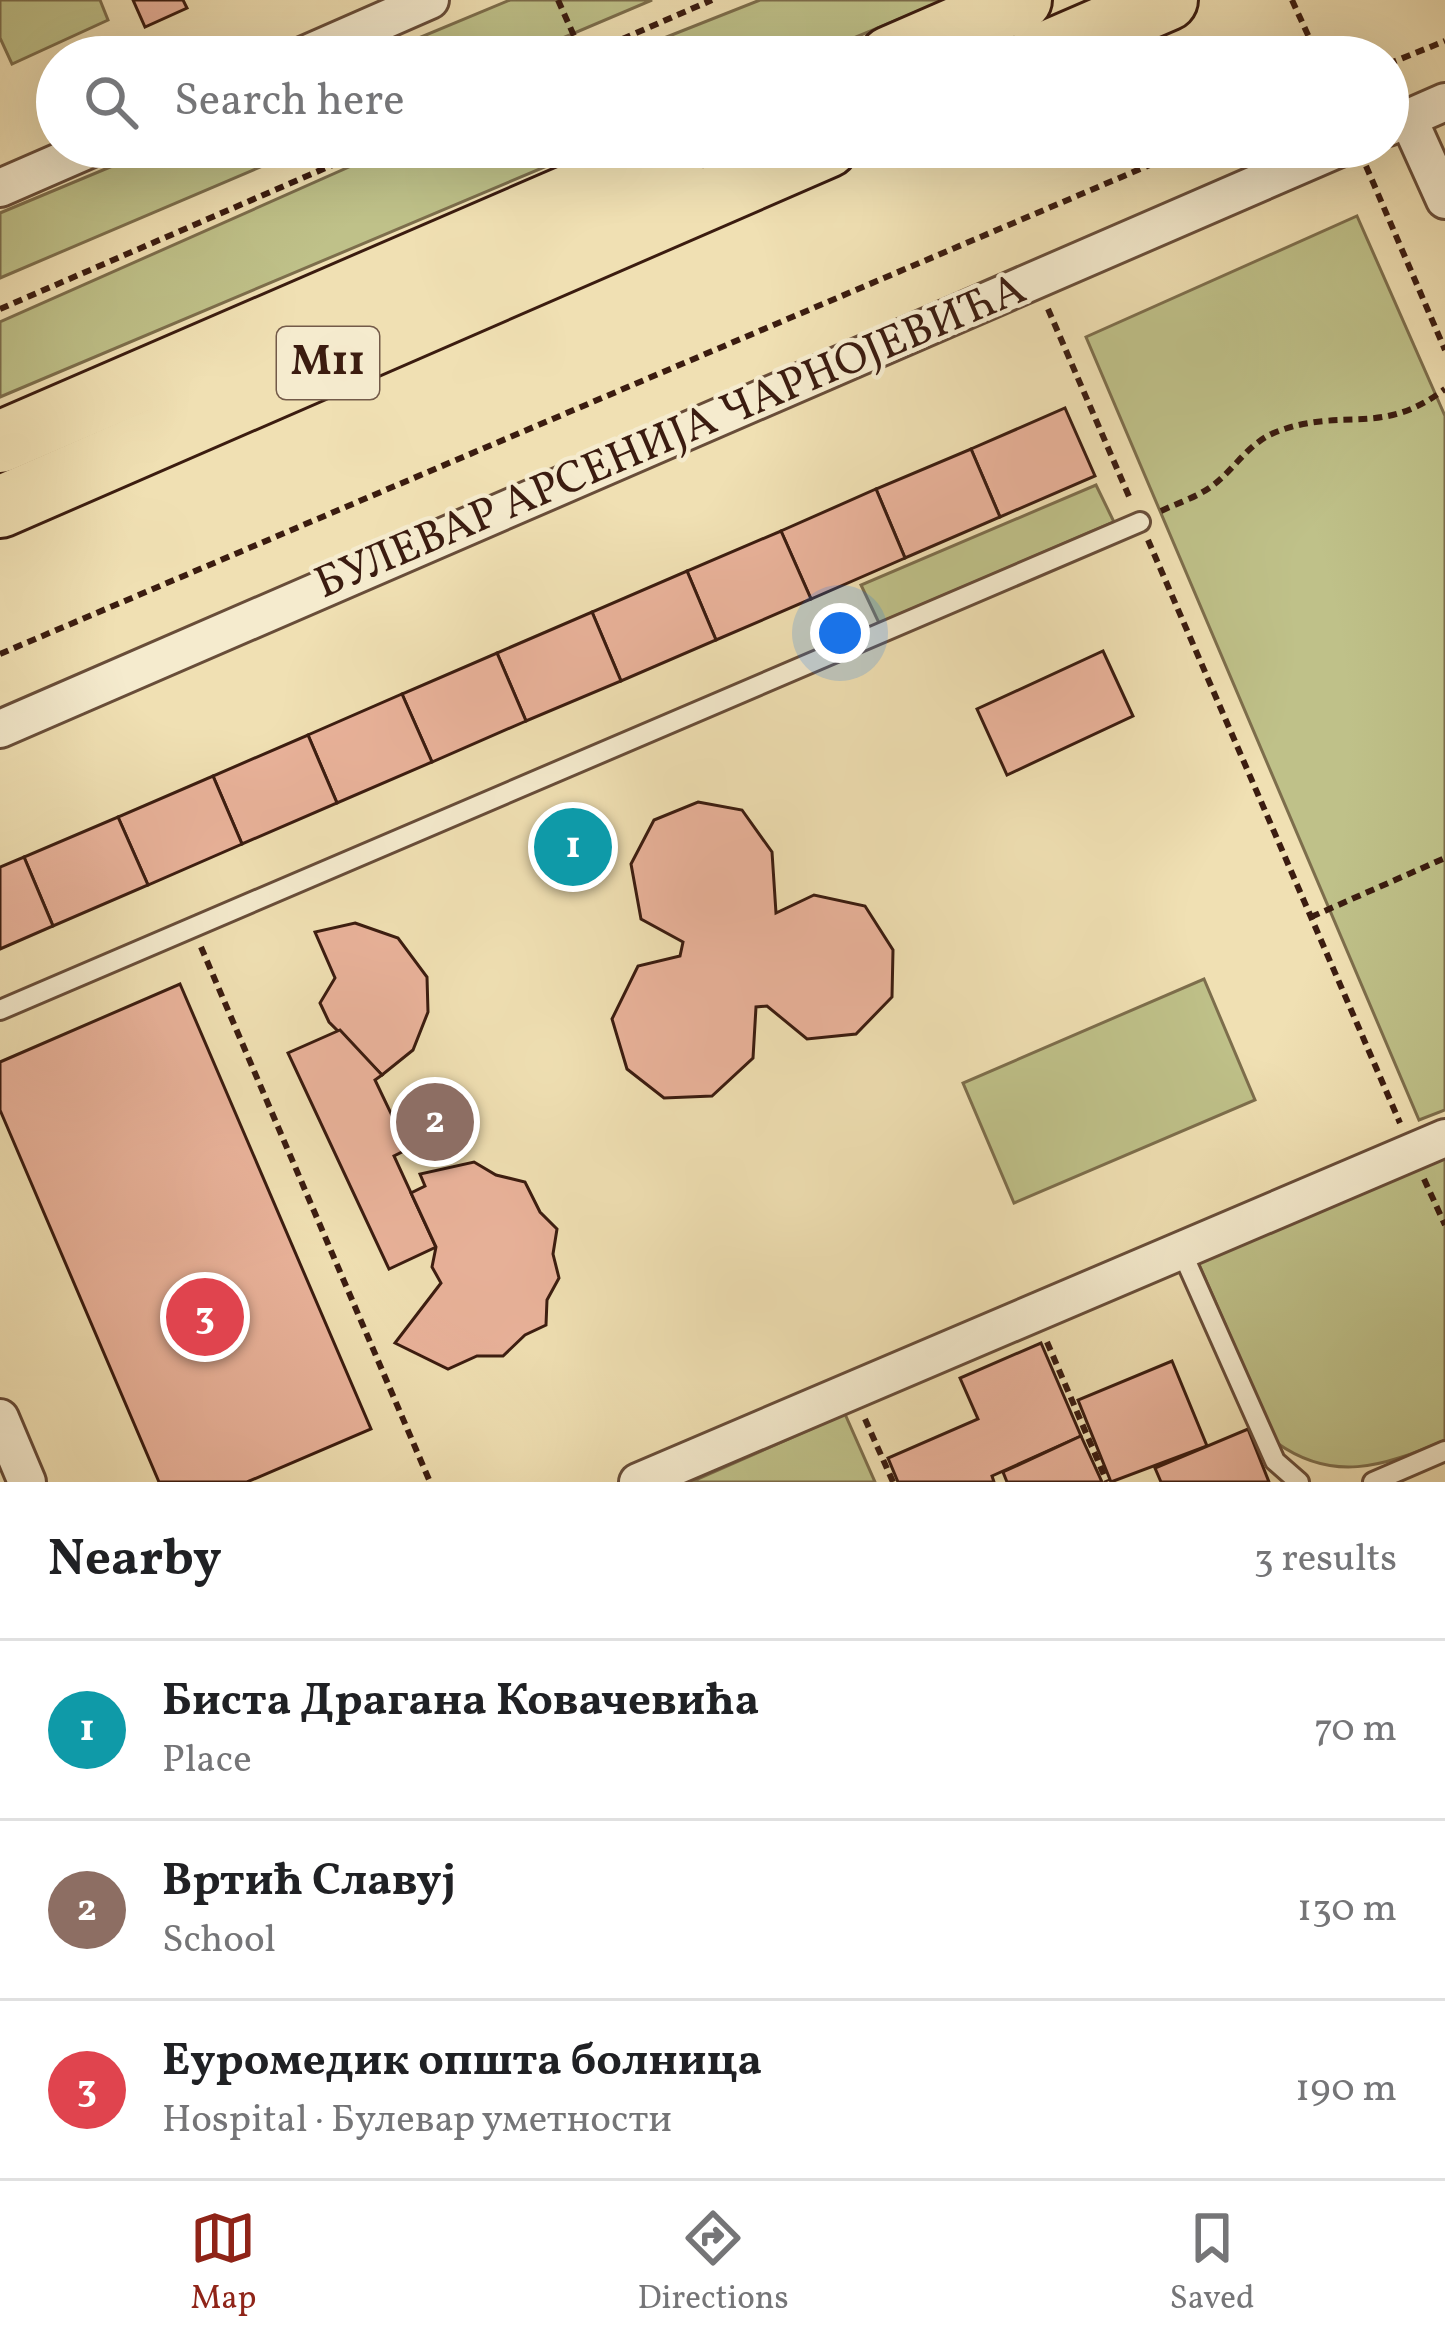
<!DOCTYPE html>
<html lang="en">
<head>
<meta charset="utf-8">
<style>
  body { margin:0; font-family:Vollkorn,serif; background:#f2f2f2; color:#202124 }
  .you { position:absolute; left:840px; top:633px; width:42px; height:42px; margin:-30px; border:9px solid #fff; border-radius:50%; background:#1a73e8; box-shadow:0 0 0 18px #1a73e833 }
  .badge { display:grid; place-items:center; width:78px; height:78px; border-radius:50%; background:#8f2418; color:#fff; font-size:39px; font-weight:700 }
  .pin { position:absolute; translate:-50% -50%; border:6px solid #fff; box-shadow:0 3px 12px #0006 }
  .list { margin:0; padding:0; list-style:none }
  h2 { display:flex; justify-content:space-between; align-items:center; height:156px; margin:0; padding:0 48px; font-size:51px }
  h2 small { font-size:39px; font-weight:400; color:#757577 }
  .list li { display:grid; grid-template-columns:78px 1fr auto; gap:36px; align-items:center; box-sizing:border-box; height:180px; padding:0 48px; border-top:3px solid #e0e0e0 }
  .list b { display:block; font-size:45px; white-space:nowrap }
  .list p { margin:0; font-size:39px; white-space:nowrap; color:#757577 }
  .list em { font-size:39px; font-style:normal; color:#757577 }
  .icon { flex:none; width:66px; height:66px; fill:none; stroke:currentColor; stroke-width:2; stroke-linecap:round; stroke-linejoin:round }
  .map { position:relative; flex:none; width:1445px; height:1482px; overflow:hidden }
  .search { position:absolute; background:#fff; box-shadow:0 12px 48px #0002; left:36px; right:36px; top:36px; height:132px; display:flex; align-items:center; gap:30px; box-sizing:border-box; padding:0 42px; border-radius:66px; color:#757577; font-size:45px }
  .sheet { height:696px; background:#fff }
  nav { display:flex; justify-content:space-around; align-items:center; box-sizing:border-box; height:168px; border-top:3px solid #e0e0e0; background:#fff; font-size:33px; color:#757577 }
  nav a { display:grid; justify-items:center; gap:6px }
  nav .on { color:#8f2418 }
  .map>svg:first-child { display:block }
  .green { fill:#bfc189; stroke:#7d6e4c; stroke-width:3 }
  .building { fill:#eab39b; stroke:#3b1c10; stroke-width:3 }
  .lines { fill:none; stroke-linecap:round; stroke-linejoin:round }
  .service-casing { stroke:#684d39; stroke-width:24 }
  .minor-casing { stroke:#684d39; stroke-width:42 }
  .trunk-casing { stroke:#3b1c10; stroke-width:66 }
  .path { stroke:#3b1c10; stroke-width:6; stroke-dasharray:9 6; stroke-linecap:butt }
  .service { stroke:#f5ebce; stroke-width:18 }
  .minor { stroke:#f5ebce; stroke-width:36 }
  .trunk { stroke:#f0e0b3; stroke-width:60 }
  .labels { text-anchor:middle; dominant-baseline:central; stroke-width:9; stroke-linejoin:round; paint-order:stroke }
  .shield { fill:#f5ebce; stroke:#735a49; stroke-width:3 }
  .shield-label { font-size:42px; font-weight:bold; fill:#3b1c10 }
  .street-label { font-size:45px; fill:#3b1c10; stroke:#f5ebce }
</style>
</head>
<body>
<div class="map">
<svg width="1445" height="1482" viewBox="0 0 1445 1482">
  <rect width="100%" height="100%" fill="#f0e0b3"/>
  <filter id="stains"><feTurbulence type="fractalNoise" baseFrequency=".00167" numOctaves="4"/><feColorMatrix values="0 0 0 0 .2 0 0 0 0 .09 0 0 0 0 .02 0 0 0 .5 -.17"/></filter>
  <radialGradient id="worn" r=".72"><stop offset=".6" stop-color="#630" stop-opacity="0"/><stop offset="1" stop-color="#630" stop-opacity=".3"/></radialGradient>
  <g class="green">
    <polygon points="0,0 100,0 108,20 12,64 0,38"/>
    <polygon points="510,0 652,0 518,57 373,57"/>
    <polygon points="760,0 945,0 808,57 616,57"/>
    <polygon points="158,147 307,147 0,278 0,213"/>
    <polygon points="394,147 592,147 0,397 0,322"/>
    <polygon points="1357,216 1445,416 1445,1110 1419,1120 1086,337"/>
    <polygon points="1096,485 1114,522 879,623 861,585"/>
    <polygon points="1204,979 1255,1100 1014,1203 963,1083"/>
    <path d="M1445 1154V1440C1381 1468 1332 1482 1277 1443L1197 1260Z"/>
    <polygon points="845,1414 875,1482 691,1482"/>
  </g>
  <g class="building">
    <polygon points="133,0 183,0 187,8 145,27"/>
    <polygon points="1065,408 1095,476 1000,517 971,449"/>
    <polygon points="971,449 1000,517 905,558 876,489"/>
    <polygon points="876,489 905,558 811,599 781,531"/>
    <polygon points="781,531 811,599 716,640 687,571"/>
    <polygon points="687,571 716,640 621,681 592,612"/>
    <polygon points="592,612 621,681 526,721 497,653"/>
    <polygon points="1103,651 1133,716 1007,775 977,709"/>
    <polygon points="497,653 526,721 432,762 402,694"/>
    <polygon points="402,694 432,762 337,803 308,735"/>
    <polygon points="308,735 337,803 242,844 213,776"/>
    <polygon points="213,776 242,844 148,885 118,817"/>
    <polygon points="698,802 742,810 772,852 776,913 814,895 865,906 893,950 892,997 856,1034 807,1039 767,1006 756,1007 753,1058 712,1096 664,1098 627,1069 612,1019 638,966 680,956 683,942 641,919 631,864 654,820"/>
    <polygon points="118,817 148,885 53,926 24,857"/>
    <polygon points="24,857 53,926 0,949 0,867"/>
    <polygon points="355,923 398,938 427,977 428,1012 413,1050 382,1075 329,1022 320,1003 335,978 315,932"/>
    <polygon points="180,984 371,1429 247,1482 159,1482 0,1110 0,1062"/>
    <polygon points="340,1030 382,1075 375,1080 408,1149 394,1156 436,1247 389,1269 288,1053"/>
    <polygon points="474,1162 496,1175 525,1182 540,1212 557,1229 553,1254 559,1278 547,1300 546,1325 525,1335 503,1356 477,1356 448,1369 395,1343 441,1283 432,1267 436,1247 411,1193 425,1186 420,1174"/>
    <polygon points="1041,1343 1081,1436 992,1476 994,1482 898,1482 888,1458 978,1419 960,1378"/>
    <polygon points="1172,1361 1207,1446 1111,1482 1078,1400"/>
    <polygon points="1248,1429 1269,1482 1161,1482 1155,1468"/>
    <polygon points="1081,1436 1102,1482 1007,1482 1003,1472"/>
  </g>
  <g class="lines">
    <g class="service-casing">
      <g id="service">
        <polyline points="0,1010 1140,522"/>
        <polyline points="1181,1250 1275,1461 1299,1482"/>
        <polyline points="1373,1482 1445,1451"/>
      </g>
    </g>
    <g class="minor-casing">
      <g id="minor">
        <polyline points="300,57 430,0"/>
        <polyline points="1408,118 1445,200"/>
        <polyline points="1388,127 1445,102"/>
        <polyline points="0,188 94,147"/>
        <polyline points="0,729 1342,147"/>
        <polyline points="0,1418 27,1482"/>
        <polyline points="638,1482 1445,1138"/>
      </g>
    </g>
    <g class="trunk-casing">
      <g id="trunk">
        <polyline points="890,57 1021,0"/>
        <polyline points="1035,57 1167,0"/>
        <polyline points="0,442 682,147"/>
        <polyline points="0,507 827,147"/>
      </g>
    </g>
    <g class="path">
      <polyline points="558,0 583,56"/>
      <polyline points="1292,0 1318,57"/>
      <polyline points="581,57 712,0"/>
      <polyline points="1388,64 1445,41"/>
      <polyline points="1366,166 1445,350"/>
      <polyline points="0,309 374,147"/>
      <polyline points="1048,309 1131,501"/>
      <path d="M1161 511C1178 503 1197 497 1212 486 1235 469 1248 443 1276 432 1344 406 1380 438 1445 389"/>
      <polyline points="1148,540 1400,1123"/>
      <polyline points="0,654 1192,147"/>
      <polyline points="1311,917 1445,858"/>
      <polyline points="201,947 430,1482"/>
      <polyline points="1424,1179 1445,1225"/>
      <polyline points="1047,1342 1107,1482"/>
      <polyline points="865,1419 893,1482"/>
    </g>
    <use href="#service" class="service"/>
    <use href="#minor" class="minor"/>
    <use href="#trunk" class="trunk"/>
  </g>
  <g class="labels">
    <rect class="shield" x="277" y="327" width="102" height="72" rx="9"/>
    <g class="shield-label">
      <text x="328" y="363">M11</text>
    </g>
    <g class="street-label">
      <text transform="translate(671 438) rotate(-23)">БУЛЕВАР АРСЕНИЈА ЧАРНОЈЕВИЋА</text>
    </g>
  </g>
  <rect width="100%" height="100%" filter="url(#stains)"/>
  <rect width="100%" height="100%" fill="url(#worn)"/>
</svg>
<div class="you"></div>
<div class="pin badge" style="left:573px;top:847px;background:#0f9aa8">1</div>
<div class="pin badge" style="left:435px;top:1122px;background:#8d6e63">2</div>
<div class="pin badge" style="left:205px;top:1317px;background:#e0444e">3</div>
<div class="search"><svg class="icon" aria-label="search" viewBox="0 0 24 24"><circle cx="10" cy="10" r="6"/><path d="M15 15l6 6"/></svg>Search here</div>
</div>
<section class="sheet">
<h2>Nearby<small>3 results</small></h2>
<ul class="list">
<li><span class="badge" style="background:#0f9aa8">1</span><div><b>Биста Драгана Ковачевића</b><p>Place</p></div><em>70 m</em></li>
<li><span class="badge" style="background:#8d6e63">2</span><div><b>Вртић Славуј</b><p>School</p></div><em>130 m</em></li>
<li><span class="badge" style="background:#e0444e">3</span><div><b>Еуромедик општа болница</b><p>Hospital · Булевар уметности</p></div><em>190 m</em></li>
</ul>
</section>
<nav>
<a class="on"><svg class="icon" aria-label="map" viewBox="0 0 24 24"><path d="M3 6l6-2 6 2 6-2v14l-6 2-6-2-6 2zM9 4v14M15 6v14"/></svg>Map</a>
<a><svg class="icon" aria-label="directions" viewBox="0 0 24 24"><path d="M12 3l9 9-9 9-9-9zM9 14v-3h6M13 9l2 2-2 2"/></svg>Directions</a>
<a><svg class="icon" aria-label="saved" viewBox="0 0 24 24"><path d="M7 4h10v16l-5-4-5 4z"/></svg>Saved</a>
</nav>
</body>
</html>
